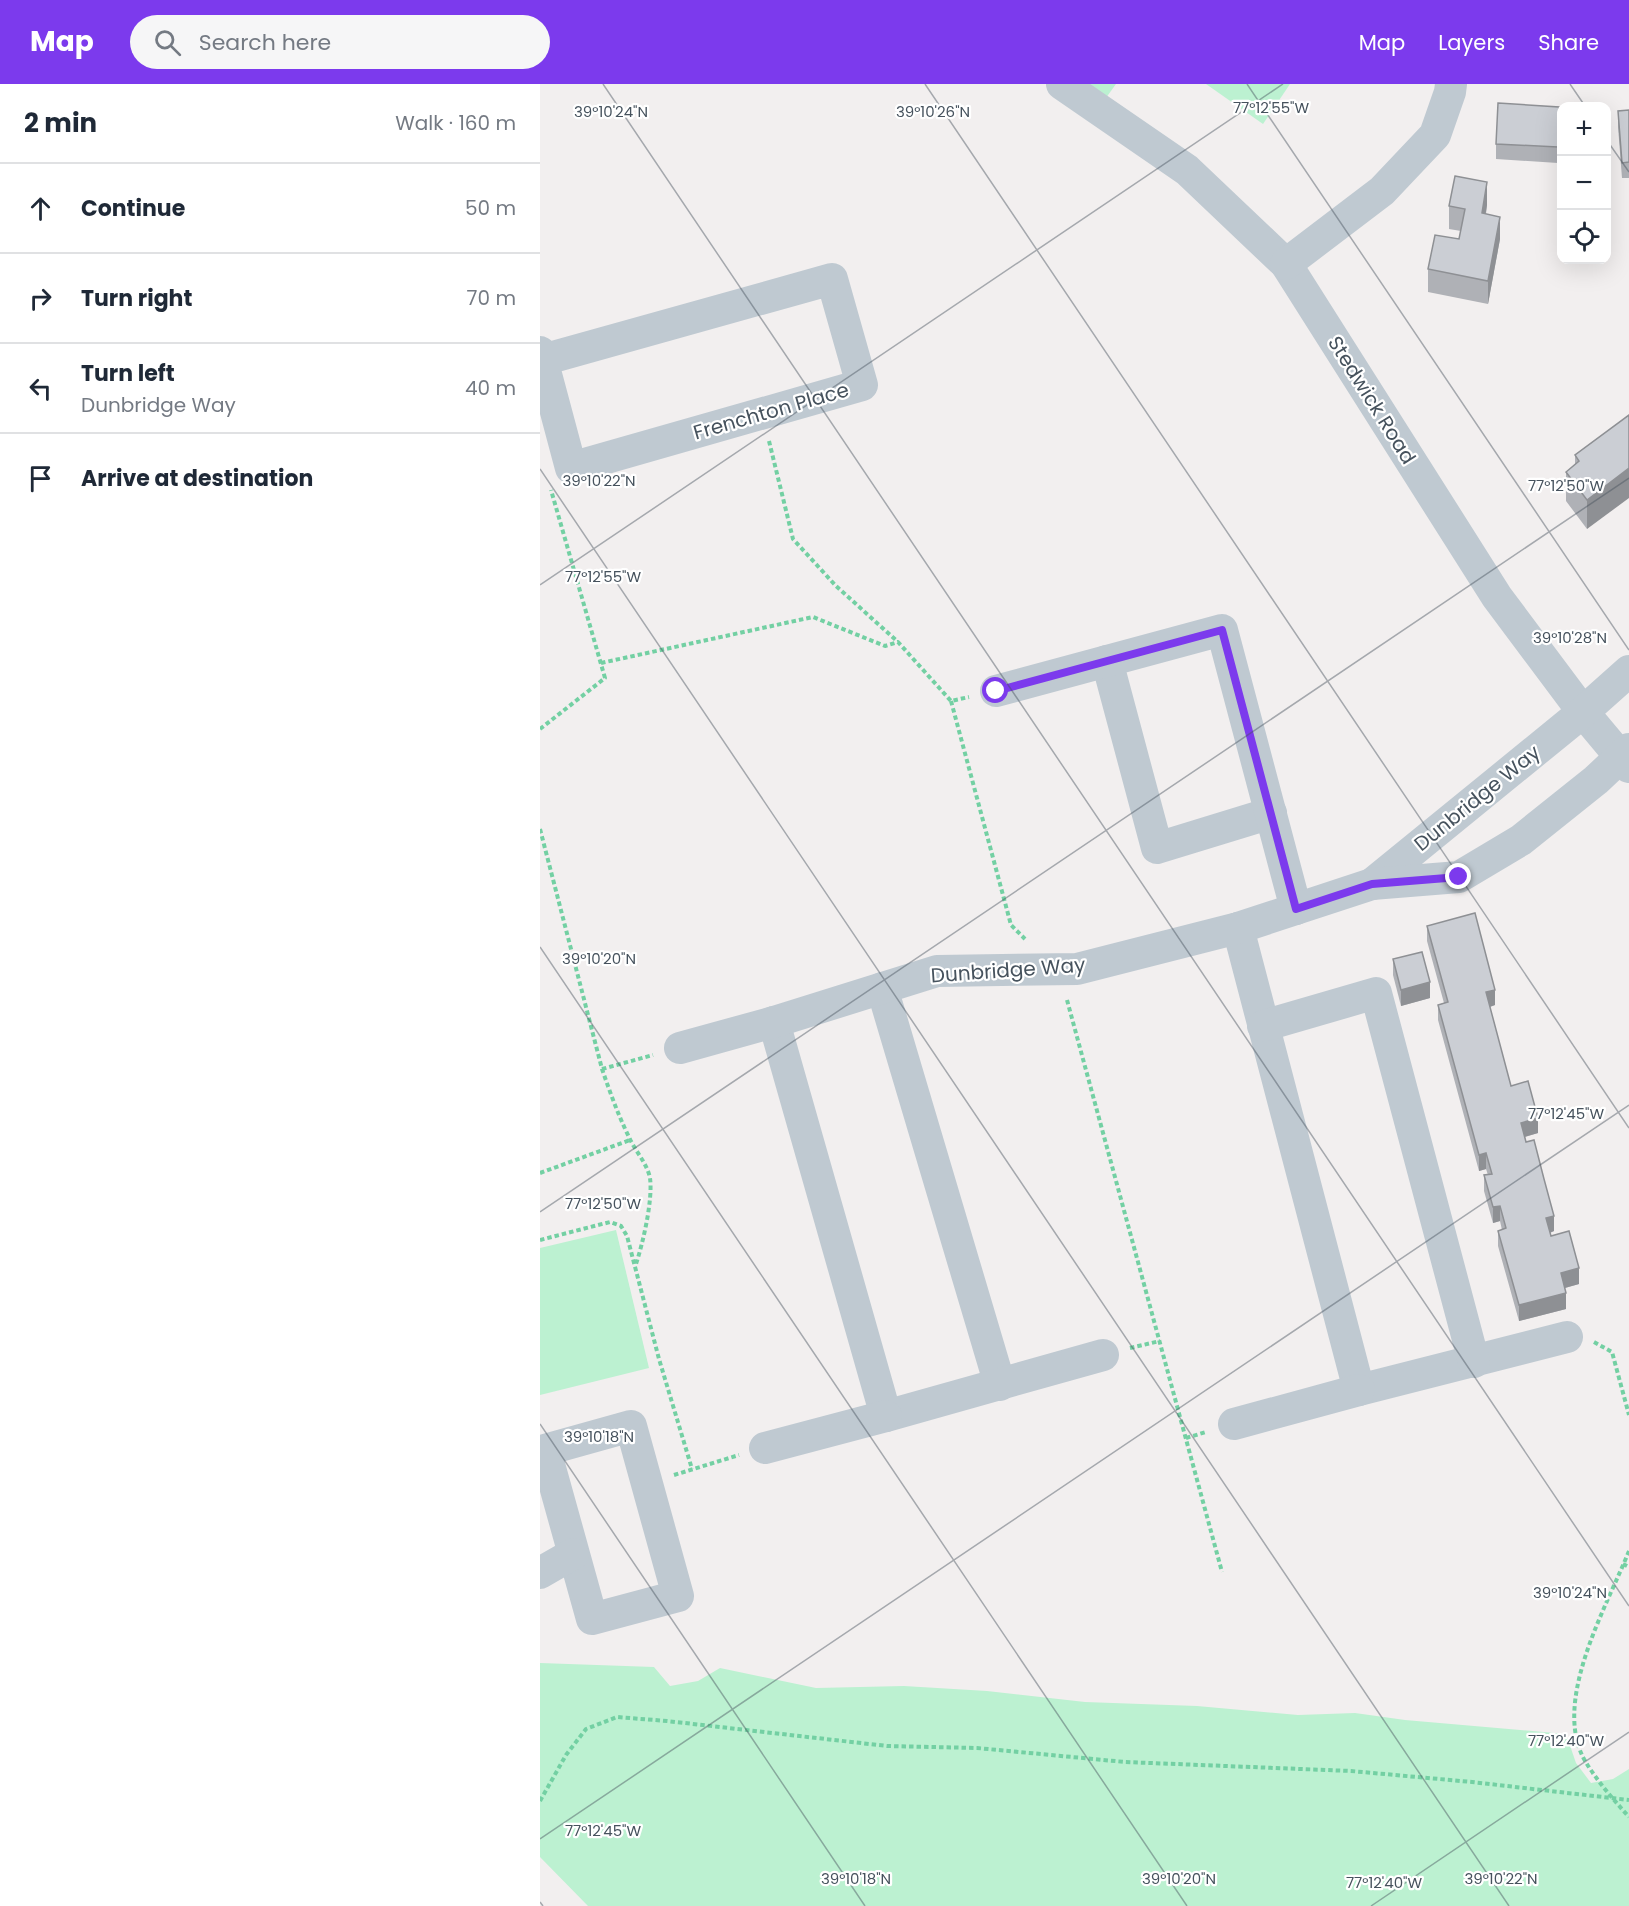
<!DOCTYPE html>
<html lang="en">
<head>
<meta charset="utf-8">
<style>
  body { margin:0; font-family:Poppins,sans-serif; background:#f6f6f7; color:#1f2937 }
  .controls { position:absolute; right:18px; top:18px; display:grid; overflow:hidden; border-radius:12px; box-shadow:0 6px 24px #0002 }
  .controls button { width:54px; height:54px; display:grid; place-items:center; padding:0; border:0; border-bottom:2px solid #e0e1e3; background:#fff; color:#1f2937; font:30px sans-serif }
  .stop { position:absolute; width:18px; height:18px; margin:-14px; border:4px solid #7c3aed; border-radius:50%; background:#fff }
  .stop.end { background:#7c3aed; border-color:#fff; box-shadow:0 2px 6px #0008 }
  .list { margin:0; padding:0; list-style:none }
  h2 { display:flex; justify-content:space-between; align-items:center; height:78px; margin:0; padding:0 24px; font-size:26px }
  h2 small { font-size:20px; font-weight:400; color:#747a83 }
  .list li { display:grid; grid-template-columns:39px 1fr auto; gap:18px; align-items:center; box-sizing:border-box; height:90px; padding:0 24px; border-top:2px solid #e0e1e3 }
  .list b { display:block; font-size:22px; white-space:nowrap }
  .list p { margin:0; font-size:20px; white-space:nowrap; color:#747a83 }
  .list em { font-size:20px; font-style:normal; color:#747a83 }
  .icon { flex:none; width:33px; height:33px; fill:none; stroke:currentColor; stroke-width:2; stroke-linecap:round; stroke-linejoin:round }
  .map { position:relative; flex:none; width:1089px; height:1822px; overflow:hidden }
  header { display:flex; align-items:center; gap:36px; box-sizing:border-box; height:84px; padding:0 30px; background:#7c3aed; color:#fff }
  header strong { font-size:28px }
  nav { display:flex; gap:33px; margin-inline-start:auto; font-size:21px }
  .search { width:420px; height:54px; background:#f6f6f7; display:flex; align-items:center; gap:15px; box-sizing:border-box; padding:0 21px; border-radius:33px; color:#747a83; font-size:22px }
  main { display:flex }
  aside { flex:1; background:#fff }
  .map>svg:first-child { display:block }
  .green { fill:#bcf1d1 }
  .lines { fill:none; stroke-linecap:round; stroke-linejoin:round }
  .path { stroke:#73d0a3; stroke-width:4; stroke-dasharray:4.5 3; stroke-linecap:butt }
  .minor { stroke:#bfc9d1; stroke-width:32 }
  .wall { fill:#afb1b6 }
  .shaded-wall { fill:#8e9094 }
  .building { fill:#cbced4; stroke:#8e9094; stroke-width:1.5 }
  .route { stroke:#7c3aed; stroke-width:8 }
  .ticks { fill:none; stroke:#46525d; stroke-width:1.5; stroke-opacity:0.45 }
  .labels { text-anchor:middle; dominant-baseline:central; stroke-width:4.5; stroke-linejoin:round; paint-order:stroke }
  .street-label { font-size:20px; fill:#46525d; stroke:#fff }
  .ticks-label { font-size:15px; text-anchor:middle; fill:#46525d; stroke:#fff; stroke-width:4.5; stroke-linejoin:round; paint-order:stroke }
</style>
</head>
<body>
<header>
<strong>Map</strong>
<div class="search"><svg class="icon" aria-label="search" viewBox="0 0 24 24"><circle cx="10" cy="10" r="6"/><path d="M15 15l6 6"/></svg>Search here</div>
<nav><a>Map</a><a>Layers</a><a>Share</a></nav>
</header>
<main>
<aside>
<h2>2 min<small>Walk · 160 m</small></h2>
<ul class="list">
<li><svg class="icon" aria-label="ahead" viewBox="0 0 24 24"><path d="M12 20V5M6 11l6-6 6 6"/></svg><div><b>Continue</b></div><em>50 m</em></li>
<li><svg class="icon" aria-label="right" viewBox="0 0 24 24"><path d="M7 20v-9h11M14 6l5 5-5 5"/></svg><div><b>Turn right</b></div><em>70 m</em></li>
<li><svg class="icon" aria-label="left" viewBox="0 0 24 24"><path d="M17 20v-9H6M10 6l-5 5 5 5"/></svg><div><b>Turn left</b><p>Dunbridge Way</p></div><em>40 m</em></li>
<li><svg class="icon" aria-label="arrive" viewBox="0 0 24 24"><path d="M6 21V4h12l-3 4 3 4H6"/></svg><div><b>Arrive at destination</b></div></li>
</ul>
</aside>
<div class="map">
<svg width="1089" height="1822" viewBox="0 0 1089 1822">
  <rect width="100%" height="100%" fill="#f2efef"/>
  <g class="green">
    <polygon points="518,0 576,0 558,25"/>
    <polygon points="666,0 750,0 723,40"/>
    <polygon points="76,1146 109,1284 0,1311 0,1164"/>
    <polygon points="0,1579 114,1583 130,1602 158,1597 180,1584 276,1604 364,1602 447,1607 545,1618 657,1622 758,1631 815,1629 865,1636 1026,1650 1036,1679 1051,1699 1073,1695 1089,1685 1089,1822 48,1822 0,1773"/>
  </g>
  <g class="lines">
    <g class="path">
      <polyline points="229,357 253,455 296,502 357,557"/>
      <polyline points="61,579 273,533 345,562 358,558 411,617 429,613"/>
      <polyline points="411,617 471,841 485,855"/>
      <polyline points="0,645 65,594 11,406"/>
      <path d="M0 745 62 985C70 1008 78 1031 89 1053 95 1067 107 1079 110 1094 113 1116 103 1159 96 1180"/>
      <polyline points="527,916 682,1488"/>
      <polyline points="62,985 113,971"/>
      <polyline points="0,1089 90,1056"/>
      <polyline points="0,1156 70,1138 81,1142 87,1152 119,1275 152,1385"/>
      <polyline points="1054,1258 1072,1268 1089,1331"/>
      <polyline points="590,1264 620,1257"/>
      <polyline points="646,1354 666,1348"/>
      <polyline points="134,1391 199,1371"/>
      <path d="M1089 1467C1067 1522 1012 1616 1044 1675 1056 1696 1073 1715 1089 1733"/>
      <polyline points="1083,1480 1089,1483"/>
      <polyline points="0,1717 26,1671 46,1645 77,1633 127,1637 347,1662 437,1664 585,1678 811,1687 932,1698 1089,1716"/>
    </g>
    <g class="minor">
      <polyline points="522,0 647,86 746,180 957,513 1043,628 1089,683"/>
      <polyline points="746,180 842,107 895,51 910,8 911,0"/>
      <polyline points="0,268 31,384 322,301 292,195 2,276"/>
      <polyline points="567,577 617,764 731,729"/>
      <polyline points="456,607 682,546 756,825"/>
      <polyline points="832,800 1043,628 1089,587"/>
      <polyline points="698,844 819,1306 1027,1253"/>
      <polyline points="342,904 460,1301"/>
      <polyline points="234,938 346,1332 563,1271"/>
      <polyline points="723,942 836,909 934,1278"/>
      <polyline points="140,964 234,938 397,887 537,885 698,844 832,800 919,793 981,756 1056,696 1089,665"/>
      <polyline points="694,1340 819,1306"/>
      <polygon points="91,1342 138,1512 52,1535 5,1366"/>
      <polyline points="225,1364 346,1332"/>
      <polyline points="0,1489 33,1470"/>
    </g>
  </g>
  <g class="wall">
    <polygon points="1089,26 1089,94 1082,94 1078,43 1078,27"/>
    <polygon points="1019,38 1018,79 956,75 956,60"/>
    <polygon points="947,121 946,130 960,155 948,220 888,208 888,185 919,155 921,147 909,145 909,122"/>
    <polygon points="1089,331 1047,445 1026,417 1026,388 1035,381 1035,371"/>
    <polygon points="887,842 955,921 950,923 971,1002 998,1049 985,1053 1014,1147 1010,1149 1011,1152 1039,1200 1025,1204 1026,1225 979,1237 958,1162 958,1147 962,1146 960,1137 953,1139 944,1107 944,1091 948,1091 946,1085 939,1087 898,936 898,921 904,919 887,857"/>
    <polygon points="853,875 890,914 861,922 853,891"/>
  </g>
  <g class="shaded-wall">
    <polygon points="947,98 947,121 942,152 942,129"/>
    <polygon points="960,133 960,155 948,220 948,197"/>
    <polygon points="1089,384 1089,414 1047,445 1047,416"/>
    <polygon points="890,898 890,914 861,922 861,906"/>
    <polygon points="955,906 955,921 946,924 946,908"/>
    <polygon points="998,1034 998,1049 981,1054 981,1039"/>
    <polygon points="946,1069 946,1085 939,1087 939,1071"/>
    <polygon points="960,1122 960,1137 953,1139 953,1123"/>
    <polygon points="1014,1132 1014,1147 1006,1150 1006,1134"/>
    <polygon points="1039,1184 1039,1200 1021,1205 1021,1189"/>
    <polygon points="1026,1209 1026,1225 979,1237 979,1221"/>
  </g>
  <g class="building">
    <polygon points="958,19 1019,23 1018,63 956,60"/>
    <polygon points="1089,26 1089,78 1082,79 1078,27"/>
    <polygon points="915,92 947,98 942,129 960,133 948,197 888,185 895,151 919,155 925,125 909,122"/>
    <polygon points="1089,331 1089,384 1047,416 1026,388 1039,377 1035,371"/>
    <polygon points="935,829 955,906 946,908 971,1002 988,997 998,1034 981,1039 986,1058 994,1056 1004,1095 1014,1132 1006,1134 1011,1152 1029,1147 1039,1184 1021,1189 1026,1209 979,1221 958,1147 966,1144 960,1122 953,1123 944,1091 952,1090 946,1069 939,1071 898,921 908,918 887,842"/>
    <polygon points="882,868 890,898 861,906 853,875"/>
  </g>
  <g class="lines">
    <polyline class="route" points="456,607 682,546 756,825 832,800 919,793"/>
  </g>
  <path class="ticks" d="M63 0 1089 1522M385 0 1089 1044M707 0 1089 566M1030 0 1045 22M1066 55 1089 88M0 385 969 1822M0 501 743 0M0 863 647 1822M0 1128 1089 394M0 1340 325 1822M0 1755 1089 1021M0 1818 3 1822M831 1822 1089 1648"/>
  <g class="labels">
    <g class="street-label">
      <text transform="translate(832 316) rotate(58)">Stedwick Road</text>
      <text transform="translate(231 327) rotate(-16)">Frenchton Place</text>
      <text transform="translate(937 714) rotate(-39)">Dunbridge Way</text>
      <text transform="translate(468 886) rotate(-4)">Dunbridge Way</text>
    </g>
  </g>
  <g class="ticks-label">
    <text x="731" y="29">77°12'55"W</text>
    <text x="71" y="33">39°10'24"N</text>
    <text x="393" y="33">39°10'26"N</text>
    <text x="59" y="402">39°10'22"N</text>
    <text x="1026" y="407">77°12'50"W</text>
    <text x="63" y="498">77°12'55"W</text>
    <text x="1030" y="559">39°10'28"N</text>
    <text x="59" y="880">39°10'20"N</text>
    <text x="1026" y="1035">77°12'45"W</text>
    <text x="63" y="1125">77°12'50"W</text>
    <text x="59" y="1358">39°10'18"N</text>
    <text x="1030" y="1514">39°10'24"N</text>
    <text x="1026" y="1662">77°12'40"W</text>
    <text x="63" y="1752">77°12'45"W</text>
    <text x="316" y="1800">39°10'18"N</text>
    <text x="639" y="1800">39°10'20"N</text>
    <text x="961" y="1800">39°10'22"N</text>
    <text x="844" y="1804">77°12'40"W</text>
  </g>
</svg>
<div class="controls">
<button>+</button>
<button>−</button>
<button><svg class="icon" aria-label="locate" viewBox="0 0 24 24"><circle cx="12" cy="12" r="6"/><path d="M12 2v4M12 18v4M2 12h4M18 12h4"/></svg></button>
</div>
<div class="stop" style="left:456px;top:607px"></div>
<div class="stop end" style="left:919px;top:793px"></div>
</div>
</main>
</body>
</html>
